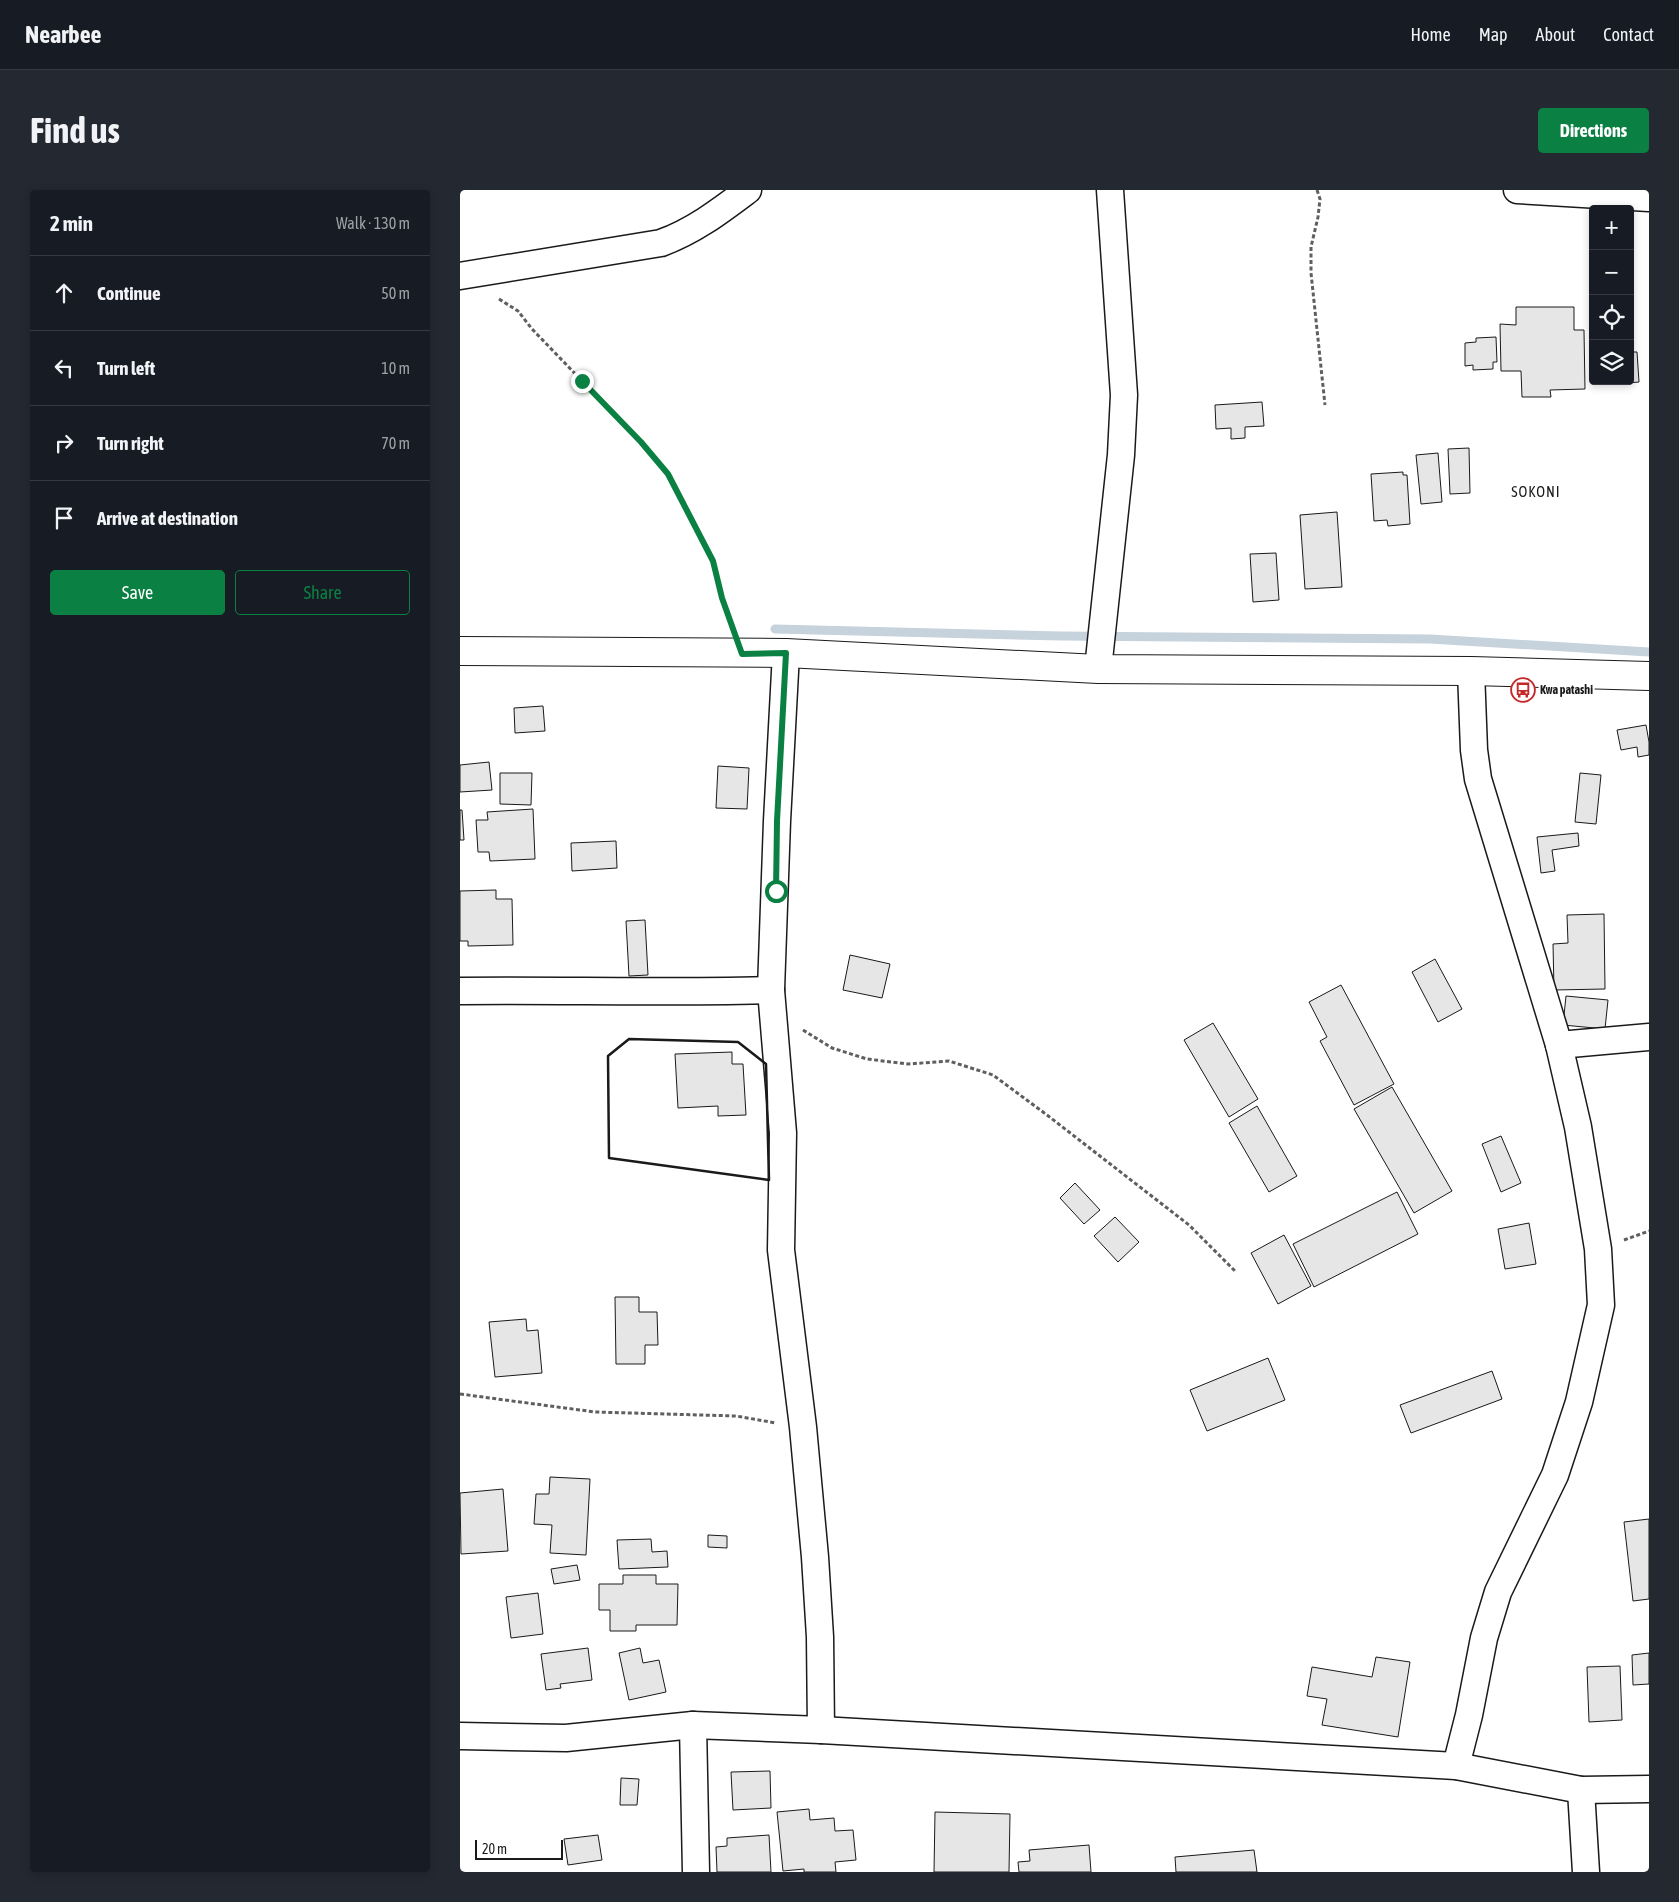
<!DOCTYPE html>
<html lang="en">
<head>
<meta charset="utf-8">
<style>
  body { margin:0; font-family:"Asap Condensed",sans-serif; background:#242831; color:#f1f3f6 }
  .controls { position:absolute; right:15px; top:15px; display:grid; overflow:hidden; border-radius:5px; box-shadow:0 2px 8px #0003 }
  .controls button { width:45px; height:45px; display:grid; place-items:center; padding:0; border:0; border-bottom:1px solid #363941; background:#171b24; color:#f1f3f6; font:25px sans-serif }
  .scale { position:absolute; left:15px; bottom:12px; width:88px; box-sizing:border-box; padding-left:5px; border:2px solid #1a1a1a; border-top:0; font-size:14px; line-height:18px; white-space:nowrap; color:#1a1a1a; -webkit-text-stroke:4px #fff; paint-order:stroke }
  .stop { position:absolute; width:15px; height:15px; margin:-11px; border:4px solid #0b8043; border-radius:50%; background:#fff }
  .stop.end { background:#0b8043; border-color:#fff; box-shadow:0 1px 5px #0008 }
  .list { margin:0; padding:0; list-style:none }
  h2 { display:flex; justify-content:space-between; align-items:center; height:65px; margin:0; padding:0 20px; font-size:21px }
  h2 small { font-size:16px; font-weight:400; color:#9ea1a6 }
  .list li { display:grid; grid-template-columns:32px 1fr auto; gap:15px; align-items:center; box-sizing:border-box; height:75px; padding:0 20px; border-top:1px solid #363941 }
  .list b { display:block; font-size:19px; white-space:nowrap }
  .list em { font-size:16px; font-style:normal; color:#9ea1a6 }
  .actions { display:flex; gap:10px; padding:15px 20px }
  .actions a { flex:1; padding:11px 0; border:1px solid #0b8043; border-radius:5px; text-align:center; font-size:18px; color:#0b8043 }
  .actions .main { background:#0b8043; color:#fff }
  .icon { flex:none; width:28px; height:28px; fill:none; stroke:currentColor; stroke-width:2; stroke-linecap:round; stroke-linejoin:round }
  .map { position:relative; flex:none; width:1189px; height:1682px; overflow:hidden; border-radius:5px }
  header { display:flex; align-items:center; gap:30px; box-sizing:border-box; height:70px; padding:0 25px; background:#171b24; border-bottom:1px solid #363941 }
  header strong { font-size:24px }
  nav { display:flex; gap:28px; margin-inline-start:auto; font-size:18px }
  .intro { display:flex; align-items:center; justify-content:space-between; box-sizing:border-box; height:120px; padding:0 30px }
  h1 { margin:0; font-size:35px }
  .button { padding:12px 22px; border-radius:5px; background:#0b8043; color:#fff; font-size:18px; font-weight:700 }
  main { display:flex; gap:30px; padding:0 30px }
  aside { flex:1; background:#171b24; border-radius:5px; box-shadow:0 2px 8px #0003 }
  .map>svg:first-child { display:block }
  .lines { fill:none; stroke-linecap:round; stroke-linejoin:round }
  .stream { stroke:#c6d2dc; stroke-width:9 }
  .building { fill:#e6e6e6; stroke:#1a1a1a }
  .street-casing { stroke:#1a1a1a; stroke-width:29 }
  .secondary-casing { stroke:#1a1a1a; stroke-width:30 }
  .path { stroke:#5f5f5f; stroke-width:3; stroke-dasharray:4 2.5; stroke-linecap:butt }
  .street { stroke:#fff; stroke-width:26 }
  .secondary { stroke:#fff; stroke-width:28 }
  .wall { stroke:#1a1a1a; stroke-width:2.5 }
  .route { stroke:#0b8043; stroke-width:6 }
  .labels { text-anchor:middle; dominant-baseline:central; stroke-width:4; stroke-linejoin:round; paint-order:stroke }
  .poi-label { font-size:12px; font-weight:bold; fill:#1a1a1a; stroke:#fff; text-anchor:start }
  .quarter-label { font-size:15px; letter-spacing:1px; fill:#1a1a1a; stroke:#fff }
</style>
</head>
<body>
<header>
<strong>Nearbee</strong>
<nav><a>Home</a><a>Map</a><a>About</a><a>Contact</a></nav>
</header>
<div class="intro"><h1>Find us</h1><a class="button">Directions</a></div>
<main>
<aside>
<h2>2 min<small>Walk · 130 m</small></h2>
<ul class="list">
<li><svg class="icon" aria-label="ahead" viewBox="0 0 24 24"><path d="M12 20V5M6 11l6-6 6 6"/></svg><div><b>Continue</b></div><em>50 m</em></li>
<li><svg class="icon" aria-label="left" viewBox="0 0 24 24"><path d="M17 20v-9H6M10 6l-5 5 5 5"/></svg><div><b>Turn left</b></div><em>10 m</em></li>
<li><svg class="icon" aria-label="right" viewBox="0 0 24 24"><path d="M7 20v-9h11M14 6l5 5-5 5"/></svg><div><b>Turn right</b></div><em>70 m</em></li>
<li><svg class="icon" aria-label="arrive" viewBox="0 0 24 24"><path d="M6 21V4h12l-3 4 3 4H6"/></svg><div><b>Arrive at destination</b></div></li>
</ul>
<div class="actions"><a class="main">Save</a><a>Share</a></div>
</aside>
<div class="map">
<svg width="1189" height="1682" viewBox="0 0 1189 1682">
  <rect width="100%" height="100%" fill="#fff"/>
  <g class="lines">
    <polyline class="stream" points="315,439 601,446 970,449 1189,462"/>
  </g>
  <g class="building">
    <polygon points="1056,117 1114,117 1114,140 1124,140 1125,199 1090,200 1091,207 1062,207 1061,181 1041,181 1040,134 1056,135"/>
    <polygon points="1036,147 1037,172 1033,172 1033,179 1013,180 1013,175 1005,176 1005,153 1016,152 1016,148"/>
    <polygon points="1170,162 1177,162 1179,192 1156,194 1155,191 1170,191"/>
    <polygon points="802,212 804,236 785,237 785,248 771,249 771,238 756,239 755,215"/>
    <polygon points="1009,258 1010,303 990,304 988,259"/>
    <polygon points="978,263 982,312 961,314 956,265"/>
    <polygon points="943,282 943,285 947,285 950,334 928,336 927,330 914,331 911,284"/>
    <polygon points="877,322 882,397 845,399 840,325"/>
    <polygon points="816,363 819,410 793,412 790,364"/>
    <polygon points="83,516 85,541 55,543 54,518"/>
    <polygon points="1186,535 1189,552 1189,565 1178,567 1177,557 1161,560 1157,540"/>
    <polygon points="29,572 32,600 0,602 0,575"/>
    <polygon points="258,576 289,578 287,619 256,618"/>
    <polygon points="40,583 72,583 71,615 40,614"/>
    <polygon points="1120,583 1141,585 1136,634 1115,632"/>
    <polygon points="73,619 75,669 30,671 29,662 18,662 16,630 28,630 27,622"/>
    <polygon points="0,620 2,620 4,650 0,650"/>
    <polygon points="1118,643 1119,656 1092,660 1095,681 1081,683 1077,647"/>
    <polygon points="156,651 157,678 112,681 111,653"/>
    <polygon points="36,700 36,709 52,709 53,755 8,756 8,751 0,751 0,701"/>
    <polygon points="1144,724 1145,799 1094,800 1093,754 1108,753 1107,725"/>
    <polygon points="185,730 188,785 169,786 166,731"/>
    <polygon points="390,765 430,774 422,808 383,800"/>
    <polygon points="975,769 1002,819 978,832 952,782"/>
    <polygon points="881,795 934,894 894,915 860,851 867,847 849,812"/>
    <polygon points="1106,806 1148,810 1145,839 1103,835"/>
    <polygon points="753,833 798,909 769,927 724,850"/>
    <polygon points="272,862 272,874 283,874 286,925 258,926 258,916 218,918 215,864"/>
    <polygon points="932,897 992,1001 954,1023 894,919"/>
    <polygon points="797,916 837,986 809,1002 769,933"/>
    <polygon points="1041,946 1061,993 1041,1002 1022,954"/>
    <polygon points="615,993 640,1020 624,1034 600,1008"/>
    <polygon points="937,1002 958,1044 854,1097 833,1054"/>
    <polygon points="655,1027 679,1052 658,1072 634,1046"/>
    <polygon points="1069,1033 1076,1074 1045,1079 1038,1039"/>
    <polygon points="824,1045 851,1096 818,1114 791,1063"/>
    <polygon points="155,1107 179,1107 179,1122 197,1122 198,1155 185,1155 185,1174 156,1174"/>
    <polygon points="66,1129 67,1141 78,1140 82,1183 35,1187 29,1132"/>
    <polygon points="808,1168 825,1210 747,1241 730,1200"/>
    <polygon points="1032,1181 1042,1209 951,1243 940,1215"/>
    <polygon points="90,1287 130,1289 126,1365 90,1363 92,1335 74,1334 76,1304 89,1304"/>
    <polygon points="43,1299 48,1361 1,1364 0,1303"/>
    <polygon points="1189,1329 1189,1409 1173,1411 1164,1332"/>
    <polygon points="248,1345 267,1346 267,1358 248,1357"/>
    <polygon points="191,1349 192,1362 207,1361 208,1377 159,1379 157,1350"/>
    <polygon points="117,1375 120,1390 94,1394 91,1379"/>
    <polygon points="163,1385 196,1385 196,1394 218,1394 217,1435 176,1435 176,1441 150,1441 150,1420 139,1420 139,1394 163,1394"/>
    <polygon points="78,1403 83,1444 51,1448 46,1407"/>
    <polygon points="128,1458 132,1490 100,1494 101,1498 86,1500 81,1464"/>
    <polygon points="180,1458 183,1473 199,1470 206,1502 169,1510 159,1463"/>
    <polygon points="1189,1463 1189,1494 1173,1495 1172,1465"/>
    <polygon points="916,1467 950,1472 938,1547 862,1535 867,1509 847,1506 852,1477 912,1487"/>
    <polygon points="1160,1476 1162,1530 1129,1532 1127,1477"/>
    <polygon points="310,1581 311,1618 273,1620 271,1582"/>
    <polygon points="161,1588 179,1589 177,1615 160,1615"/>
    <polygon points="349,1619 350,1630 374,1628 375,1641 393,1640 396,1670 375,1672 376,1682 344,1682 344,1679 323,1681 317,1622"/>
    <polygon points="475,1622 550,1624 549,1682 474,1682"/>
    <polygon points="138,1645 142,1670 108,1675 104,1649"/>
    <polygon points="309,1645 311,1682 257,1682 256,1657 267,1656 267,1648"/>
    <polygon points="629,1655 631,1682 559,1682 558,1672 570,1671 569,1660"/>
    <polygon points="794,1660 797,1682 716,1682 715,1667"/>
  </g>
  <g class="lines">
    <g class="street-casing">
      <g id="street">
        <polyline points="1057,0 1189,8"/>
        <path d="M0 86 201 53C234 41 260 21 288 0"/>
        <polyline points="326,463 317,631 311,800 323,943 321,1060 343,1237 355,1367 360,1447 361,1540"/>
        <polyline points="638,479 661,265 664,205 650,0"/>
        <path d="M0 801C104 800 207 803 311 800"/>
        <polyline points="1099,855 1189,847"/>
        <polyline points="233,1535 236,1682"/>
        <polyline points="0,1546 106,1548 233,1535 361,1540 996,1576 1121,1600 1189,1599"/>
        <polyline points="996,1576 1009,1525 1024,1448 1038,1402 1095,1285 1119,1212 1141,1115 1138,1059 1118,937 1099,855 1018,589 1014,560 1011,481"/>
        <polyline points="1121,1600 1126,1682"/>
      </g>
    </g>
    <g class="secondary-casing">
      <polyline id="secondary" points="0,461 326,463 638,479 1011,481 1189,486"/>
    </g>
    <g class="path">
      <polyline points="857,0 860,9 858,27 851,57 851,83 865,215"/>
      <polyline points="39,109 58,121 72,139 181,252 208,284 253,371 262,408 272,435"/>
      <polyline points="343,840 372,858 407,869 448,874 489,871 533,885 587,925 729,1035 776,1082"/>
      <polyline points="1164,1050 1189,1041"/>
      <polyline points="0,1204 135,1222 276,1226 316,1233"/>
    </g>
    <use href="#street" class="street"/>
    <use href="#secondary" class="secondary"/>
    <polygon class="wall" points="169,849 278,852 306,874 309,990 149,968 148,866"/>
  </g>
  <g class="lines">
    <polyline class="route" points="122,191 181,252 208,284 253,371 262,408 282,464 326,463 317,631 316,701"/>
  </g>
  <defs>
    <g id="bus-ring" transform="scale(1.25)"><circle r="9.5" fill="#fff" stroke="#c62828" stroke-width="1.5"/><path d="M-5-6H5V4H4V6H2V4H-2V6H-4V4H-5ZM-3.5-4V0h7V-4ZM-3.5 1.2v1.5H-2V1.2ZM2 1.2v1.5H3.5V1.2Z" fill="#c62828"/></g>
  </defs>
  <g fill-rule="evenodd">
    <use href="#bus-ring" x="1063" y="500"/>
  </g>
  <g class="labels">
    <g class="poi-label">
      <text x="1080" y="500">Kwa patashi</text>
    </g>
    <g class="quarter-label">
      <text x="1076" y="301">SOKONI</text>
    </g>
  </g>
</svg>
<div class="controls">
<button>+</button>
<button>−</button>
<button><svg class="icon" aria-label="locate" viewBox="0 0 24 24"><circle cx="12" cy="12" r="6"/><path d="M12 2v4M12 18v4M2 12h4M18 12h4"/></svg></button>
<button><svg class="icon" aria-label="layers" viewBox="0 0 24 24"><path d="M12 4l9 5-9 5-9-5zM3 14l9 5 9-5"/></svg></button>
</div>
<div class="scale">20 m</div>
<div class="stop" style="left:316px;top:701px"></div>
<div class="stop end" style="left:122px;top:191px"></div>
</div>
</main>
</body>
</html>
